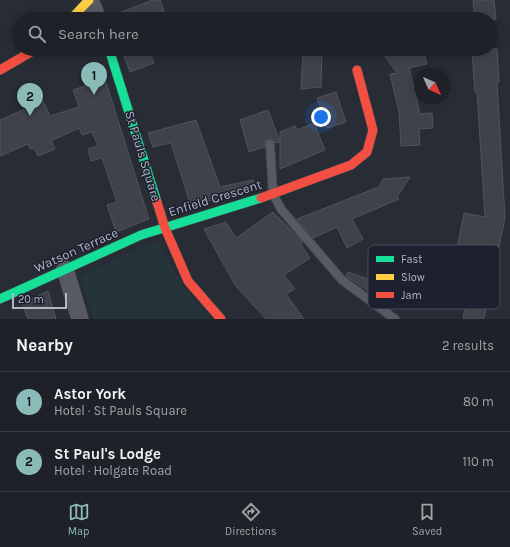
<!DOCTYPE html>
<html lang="en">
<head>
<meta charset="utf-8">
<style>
  body { margin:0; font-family:Karla,sans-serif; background:#2b2e34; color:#f1f3f6 }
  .compass { position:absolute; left:414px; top:68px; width:36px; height:36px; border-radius:50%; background:#1e2128; box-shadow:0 2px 10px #0003; rotate:135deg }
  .scale { position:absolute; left:12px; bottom:10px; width:55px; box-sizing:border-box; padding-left:4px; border:2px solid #b2b6c6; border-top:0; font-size:11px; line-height:14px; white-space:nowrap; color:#b2b6c6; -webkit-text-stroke:3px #1c202f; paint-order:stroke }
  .you { position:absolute; left:321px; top:117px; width:14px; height:14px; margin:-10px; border:3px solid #fff; border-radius:50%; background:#1a73e8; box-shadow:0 0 0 6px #1a73e833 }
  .badge { display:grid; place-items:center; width:26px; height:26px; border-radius:50%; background:#8bbbb9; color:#111; font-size:13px; font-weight:700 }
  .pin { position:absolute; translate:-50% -33px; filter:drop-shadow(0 1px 2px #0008) }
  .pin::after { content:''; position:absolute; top:21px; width:14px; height:12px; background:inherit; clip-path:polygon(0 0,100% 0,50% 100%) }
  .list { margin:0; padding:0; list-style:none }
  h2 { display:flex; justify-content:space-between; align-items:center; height:52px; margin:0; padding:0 16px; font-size:17px }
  h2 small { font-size:13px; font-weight:400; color:#a1a3a8 }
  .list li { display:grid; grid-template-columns:26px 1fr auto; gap:12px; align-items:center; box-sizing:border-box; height:60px; padding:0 16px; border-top:1px solid #3c3e45 }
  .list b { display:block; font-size:15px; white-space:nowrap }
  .list p { margin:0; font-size:13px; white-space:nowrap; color:#a1a3a8 }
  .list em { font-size:13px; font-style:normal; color:#a1a3a8 }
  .icon { flex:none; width:22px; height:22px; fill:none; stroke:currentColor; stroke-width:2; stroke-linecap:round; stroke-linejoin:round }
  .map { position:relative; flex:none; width:510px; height:319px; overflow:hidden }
  .search { position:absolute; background:#1e2128; box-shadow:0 2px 10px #0003; left:12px; right:12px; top:12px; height:44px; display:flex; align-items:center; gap:10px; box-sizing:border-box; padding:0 14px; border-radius:22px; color:#a1a3a8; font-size:15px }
  .sheet { height:172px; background:#1e2128 }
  nav { display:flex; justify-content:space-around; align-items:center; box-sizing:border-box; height:56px; border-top:1px solid #3c3e45; background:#1e2128; font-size:11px; color:#a1a3a8 }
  nav a { display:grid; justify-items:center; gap:2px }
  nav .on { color:#8bbbb9 }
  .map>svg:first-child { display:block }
  .green { fill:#25343a }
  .building { fill:#40424a; stroke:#50535d }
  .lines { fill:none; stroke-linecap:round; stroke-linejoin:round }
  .lane-casing { stroke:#44474e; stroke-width:10 }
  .street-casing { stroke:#44474e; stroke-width:18 }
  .fast-casing { stroke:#44474e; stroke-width:10 }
  .slow-casing { stroke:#44474e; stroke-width:10 }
  .jam-casing { stroke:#44474e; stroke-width:10 }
  .lane { stroke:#585a63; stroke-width:8 }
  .street { stroke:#585a63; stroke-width:17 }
  .fast { stroke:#16e098; stroke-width:9 }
  .slow { stroke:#ffcf43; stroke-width:9 }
  .jam { stroke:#f24e42; stroke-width:9 }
  .labels { text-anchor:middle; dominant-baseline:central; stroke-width:3; stroke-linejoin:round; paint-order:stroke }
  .street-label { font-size:13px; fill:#b2b6c6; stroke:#1c202f }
  .key { fill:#1c202f; stroke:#494d5c; stroke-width:1 }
  .key-label { font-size:11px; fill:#b2b6c6 }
</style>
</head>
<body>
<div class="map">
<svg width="510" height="319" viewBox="0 0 510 319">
  <rect width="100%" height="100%" fill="#282c35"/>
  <polygon class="green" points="157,240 185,289 211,319 94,319 80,276"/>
  <g class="building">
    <polygon points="153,0 160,0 167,19 108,19 108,17"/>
    <polygon points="473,0 494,0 496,19 475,19"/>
    <polygon points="131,49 149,49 154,63 130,72 124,56 133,53"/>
    <polygon points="303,49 322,49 321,87 301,89"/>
    <polygon points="380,49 405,49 407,53 423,49 427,64 409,68 420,114 432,113 433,128 419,129 420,145 401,146 399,112 390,74 397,73"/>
    <polygon points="477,49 497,49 499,82 497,82 505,218 484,319 463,319 473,263 468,262 468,256 456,253 464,213 485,217 477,92 475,92 472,53 478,52"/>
    <polygon points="105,79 149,219 116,232 107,205 117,202 102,158 91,161 88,149 98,146 92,132 82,135 79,128 51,141 55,149 38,156 34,148 30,149 28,144 0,156 0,120 43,101 50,116 79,107 73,90"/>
    <polygon points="336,92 346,122 327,128 317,98"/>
    <polygon points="268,110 280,142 275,143 273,139 269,139 265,141 265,147 249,152 240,120"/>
    <polygon points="196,120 220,187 253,180 255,187 191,206 171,143 153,147 148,133"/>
    <polygon points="314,123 325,150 280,169 280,132 295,126 297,130"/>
    <polygon points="410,177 397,197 399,199 352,219 363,239 347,248 337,227 313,238 297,219 379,187 383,179"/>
    <polygon points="273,212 303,242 300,243 310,258 284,275 295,289 286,294 304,319 266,319 235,285 204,229 226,222 236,238"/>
    <polygon points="348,272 386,285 382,300 346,276"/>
    <polygon points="48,291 56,319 28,319 22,303"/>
  </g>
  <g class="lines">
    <g class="lane-casing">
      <polyline id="lane" points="270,144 273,194 281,209 342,280 395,319"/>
    </g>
    <g class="street-casing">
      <g id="street">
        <polyline points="90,0 98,19"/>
        <polyline points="65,269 80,319"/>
      </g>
    </g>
    <g class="fast-casing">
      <g id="fast">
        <polyline points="109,49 157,202"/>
        <polyline points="0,299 141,235 261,198"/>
      </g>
    </g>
    <g class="slow-casing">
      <polyline id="slow" points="71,19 89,0"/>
    </g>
    <g class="jam-casing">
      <g id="jam">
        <polyline points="0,70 36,49"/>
        <polyline points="261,198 351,165 367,152 373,130 357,70"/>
        <polyline points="157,202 165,228 188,281 221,319"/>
      </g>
    </g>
    <use href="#lane" class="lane"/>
    <use href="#street" class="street"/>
    <use href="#fast" class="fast"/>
    <use href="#slow" class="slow"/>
    <use href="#jam" class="jam"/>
  </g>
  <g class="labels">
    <g class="street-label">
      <text transform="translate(143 156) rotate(73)">St Pauls Square</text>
      <text transform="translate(215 198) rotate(-17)">Enfield Crescent</text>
      <text transform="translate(76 250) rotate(-24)">Watson Terrace</text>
    </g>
  </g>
  <rect x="368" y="245" width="132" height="64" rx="6" class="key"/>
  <rect x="376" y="256" width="18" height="6" fill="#16e098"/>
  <rect x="376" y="274" width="18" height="6" fill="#ffcf43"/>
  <rect x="376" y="292" width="18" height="6" fill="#f24e42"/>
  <g class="key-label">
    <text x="401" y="263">Fast</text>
    <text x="401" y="281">Slow</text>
    <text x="401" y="299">Jam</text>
  </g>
</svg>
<svg class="compass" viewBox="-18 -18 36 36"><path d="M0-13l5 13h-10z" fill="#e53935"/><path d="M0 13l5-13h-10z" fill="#a1a3a8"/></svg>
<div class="scale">20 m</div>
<div class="you"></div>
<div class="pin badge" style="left:94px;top:95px">1</div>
<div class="pin badge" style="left:30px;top:116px">2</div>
<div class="search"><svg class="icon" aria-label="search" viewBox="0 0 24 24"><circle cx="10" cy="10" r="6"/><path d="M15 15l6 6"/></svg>Search here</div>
</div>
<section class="sheet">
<h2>Nearby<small>2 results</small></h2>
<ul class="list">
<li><span class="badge">1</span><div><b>Astor York</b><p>Hotel · St Pauls Square</p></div><em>80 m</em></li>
<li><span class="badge">2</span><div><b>St Paul's Lodge</b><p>Hotel · Holgate Road</p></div><em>110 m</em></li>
</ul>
</section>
<nav>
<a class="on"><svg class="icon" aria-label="map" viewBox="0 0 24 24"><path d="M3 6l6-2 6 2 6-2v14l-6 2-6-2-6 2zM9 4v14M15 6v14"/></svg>Map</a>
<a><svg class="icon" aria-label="directions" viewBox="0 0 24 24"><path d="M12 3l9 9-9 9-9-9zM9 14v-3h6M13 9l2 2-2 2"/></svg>Directions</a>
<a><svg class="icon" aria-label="saved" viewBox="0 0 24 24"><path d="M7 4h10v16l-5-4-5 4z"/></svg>Saved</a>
</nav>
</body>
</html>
